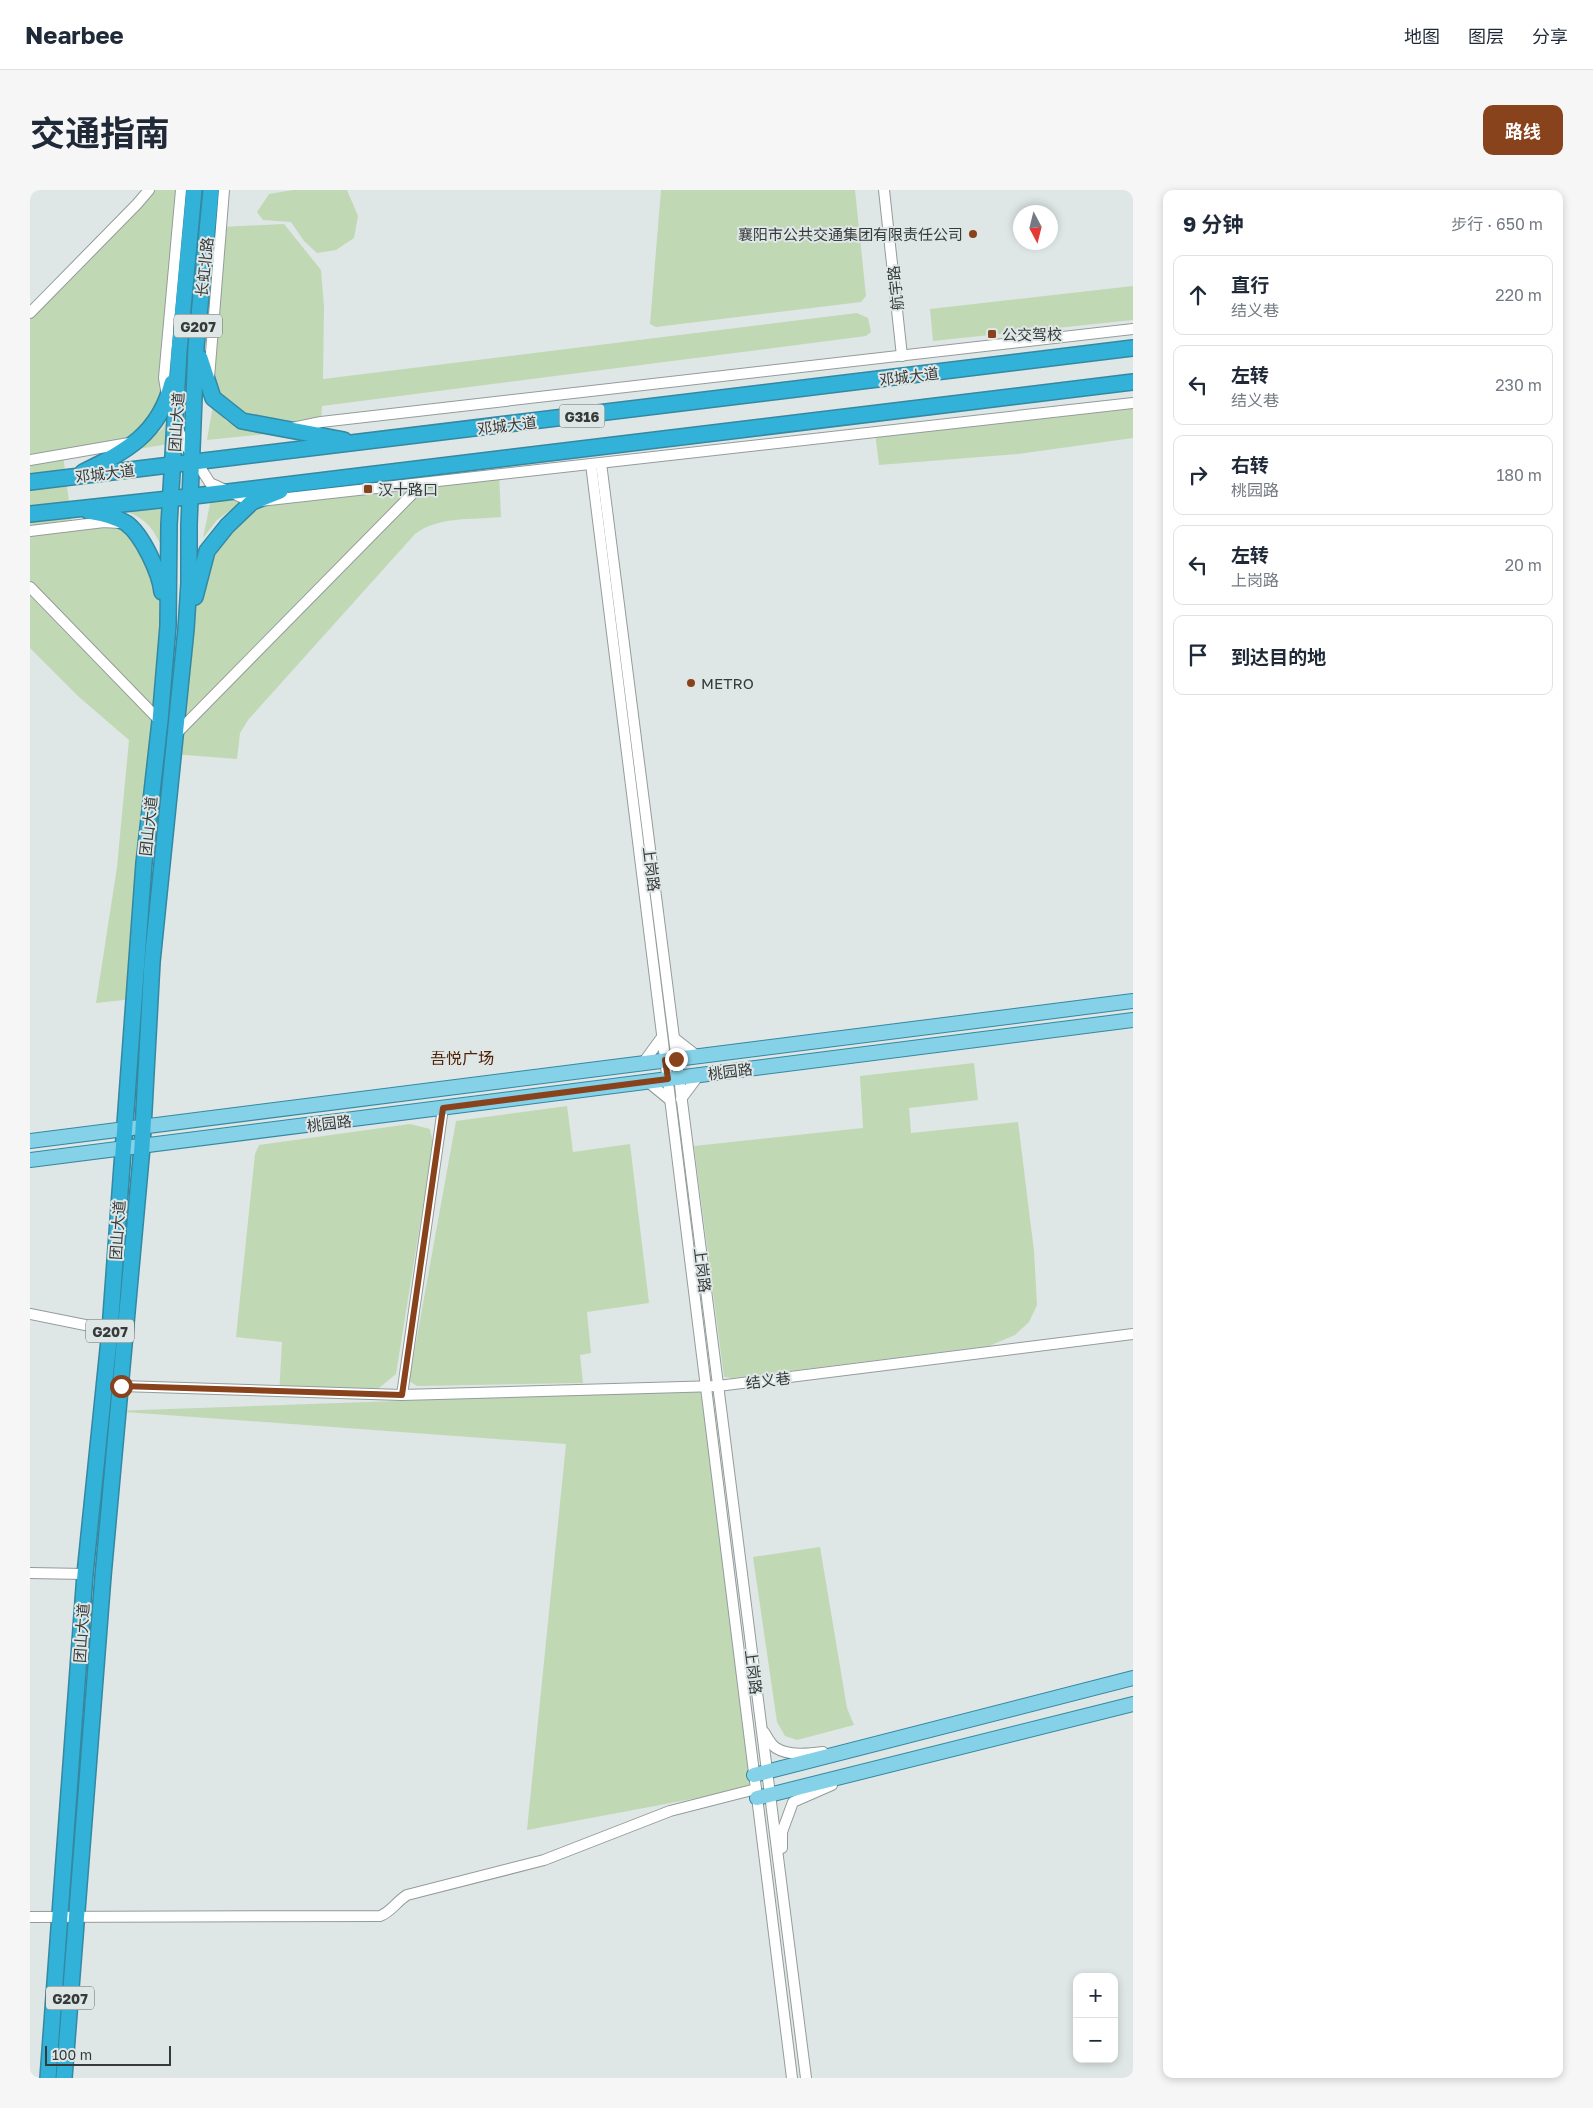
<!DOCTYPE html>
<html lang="zh">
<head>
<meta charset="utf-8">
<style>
  body { margin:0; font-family:"Golos Text","Noto Sans SC",sans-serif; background:#f6f6f7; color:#1f2937 }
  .controls { position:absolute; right:15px; bottom:15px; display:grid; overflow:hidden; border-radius:10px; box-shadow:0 2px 8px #0003 }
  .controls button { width:45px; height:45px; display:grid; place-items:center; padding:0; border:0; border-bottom:1px solid #e0e1e3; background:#fff; color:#1f2937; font:25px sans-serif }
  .compass { position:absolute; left:983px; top:15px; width:45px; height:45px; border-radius:50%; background:#fff; box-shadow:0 2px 8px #0003; rotate:173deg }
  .scale { position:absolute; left:15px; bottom:12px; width:126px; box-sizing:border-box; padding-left:5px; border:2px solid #373a3a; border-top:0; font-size:14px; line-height:18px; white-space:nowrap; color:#373a3a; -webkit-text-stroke:4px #dee6e6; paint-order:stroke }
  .stop { position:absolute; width:15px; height:15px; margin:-11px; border:4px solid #88421c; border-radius:50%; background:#fff }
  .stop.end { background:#88421c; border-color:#fff; box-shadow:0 1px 5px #0008 }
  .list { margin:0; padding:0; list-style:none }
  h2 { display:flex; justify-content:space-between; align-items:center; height:65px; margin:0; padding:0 20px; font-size:21px }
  h2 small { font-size:16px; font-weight:400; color:#747a83 }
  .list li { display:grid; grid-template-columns:32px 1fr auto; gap:15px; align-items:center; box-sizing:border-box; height:80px; margin:0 10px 10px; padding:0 10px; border:1px solid #e0e1e3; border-radius:10px }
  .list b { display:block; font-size:19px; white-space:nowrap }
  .list p { margin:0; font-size:16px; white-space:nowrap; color:#747a83 }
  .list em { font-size:16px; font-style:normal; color:#747a83 }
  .icon { flex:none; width:28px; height:28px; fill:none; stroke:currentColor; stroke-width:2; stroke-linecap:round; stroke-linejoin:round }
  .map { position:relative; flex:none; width:1103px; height:1888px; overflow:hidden; border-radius:10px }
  header { display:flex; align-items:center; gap:30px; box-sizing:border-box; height:70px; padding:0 25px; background:#fff; border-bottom:1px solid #e0e1e3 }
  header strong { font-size:24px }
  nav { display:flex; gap:28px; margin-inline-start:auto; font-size:18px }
  .intro { display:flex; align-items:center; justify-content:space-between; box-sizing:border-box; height:120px; padding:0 30px }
  h1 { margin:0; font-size:35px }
  .button { padding:12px 22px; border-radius:10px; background:#88421c; color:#fff; font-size:18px; font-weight:700 }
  main { display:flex; gap:30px; padding:0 30px }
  aside { flex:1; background:#fff; border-radius:10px; box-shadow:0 2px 8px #0003 }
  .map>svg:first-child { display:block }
  .green { fill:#c1d8b5 }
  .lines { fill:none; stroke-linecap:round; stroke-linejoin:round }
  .minor-casing { stroke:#949c9b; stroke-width:12 }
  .major-casing { stroke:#3488a1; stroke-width:16 }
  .highway-casing { stroke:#3488a1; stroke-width:18 }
  .minor { stroke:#fff; stroke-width:10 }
  .major { stroke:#84d1e8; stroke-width:14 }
  .highway { stroke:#32b2d8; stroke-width:15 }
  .route { stroke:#88421c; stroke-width:6 }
  .poi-dot { fill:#88421c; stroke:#dee6e6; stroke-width:2 }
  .labels { text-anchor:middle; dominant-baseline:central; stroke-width:4; stroke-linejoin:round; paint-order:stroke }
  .shield { fill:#dee6e6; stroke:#696e6e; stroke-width:1 }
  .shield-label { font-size:14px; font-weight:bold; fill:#373a3a }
  .poi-label { font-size:15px; fill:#373a3a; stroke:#dee6e6; text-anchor:start }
  .street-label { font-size:15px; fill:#373a3a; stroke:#dee6e6 }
  .neighbourhood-label { font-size:16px; fill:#512207; stroke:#dee6e6 }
</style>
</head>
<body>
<header>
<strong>Nearbee</strong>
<nav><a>地图</a><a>图层</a><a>分享</a></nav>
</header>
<div class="intro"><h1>交通指南</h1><a class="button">路线</a></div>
<main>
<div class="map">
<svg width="1103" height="1888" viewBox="0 0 1103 1888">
  <rect width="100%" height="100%" fill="#dee6e6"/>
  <g class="green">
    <polygon points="119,0 151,0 137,211 107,251 33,265 42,335 97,334 120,363 138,436 103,809 66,813 87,677 99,550 49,507 0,458 0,123"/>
    <polygon points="263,0 317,0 328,26 324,48 306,60 287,63 274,51 261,32 233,30 227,22 239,4"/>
    <polygon points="631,0 825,0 836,106 831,112 626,137 620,134"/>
    <polygon points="254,34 291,80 294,116 293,189 827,123 838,128 841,142 836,146 292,216 291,232 253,240 212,231 178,194 191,37"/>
    <polygon points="1103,96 1103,130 903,151 900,119"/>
    <polygon points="1103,213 1103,248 988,264 849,275 845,242"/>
    <polygon points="183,215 196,231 208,237 236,244 177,250"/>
    <polygon points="143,221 138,254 109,259 132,239"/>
    <path d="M469 284 471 327C443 330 408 326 385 344L218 530 210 543 207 569 143 564 156 439 177 361 222 312Z"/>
    <polygon points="222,304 187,330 173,348 181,309"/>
    <path d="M136 315 133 359C120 333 117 331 91 318Z"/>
    <polygon points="944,873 948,910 879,918 881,943 988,932 1004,1061 1007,1115 999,1132 985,1145 959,1156 703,1188 694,1187 664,956 833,938 830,886"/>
    <polygon points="537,916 543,962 600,954 619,1113 557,1122 561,1163 550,1165 553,1193 387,1196 379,1191 426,931"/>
    <polygon points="380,934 400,939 403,953 366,1184 349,1198 249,1206 252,1152 206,1147 225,964 229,955"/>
    <polygon points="682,1200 731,1596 497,1640 536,1254 81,1221"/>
    <polygon points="790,1357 817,1518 824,1535 767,1550 755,1546 747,1532 723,1367"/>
  </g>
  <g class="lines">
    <g class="minor-casing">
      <g id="minor">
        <polyline points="854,0 872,166"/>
        <polyline points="0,123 107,14 119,0"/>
        <polyline points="179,188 194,0"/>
        <polyline points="137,206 134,188 151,0"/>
        <polyline points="147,236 153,251 180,293 222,312 1103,213"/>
        <polyline points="262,238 291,232 1103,139"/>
        <polyline points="0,270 99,253"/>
        <polyline points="571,273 776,1888"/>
        <polyline points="561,274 762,1888"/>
        <polyline points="0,341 74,332 89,333"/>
        <polyline points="0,397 130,531"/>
        <polyline points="145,545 393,293"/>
        <polyline points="644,848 667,866"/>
        <polyline points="613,873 632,847"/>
        <polyline points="618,892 640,910"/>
        <polyline points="651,909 669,885"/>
        <polyline points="0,1124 80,1140"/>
        <polyline points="91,1196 372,1205 413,918"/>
        <polyline points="372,1205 688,1196 1103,1144"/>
        <polyline points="0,1383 55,1384"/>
        <path d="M734 1542C737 1547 741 1555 746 1558 759 1566 778 1564 793 1562"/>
        <polyline points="752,1658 752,1642 763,1612 802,1595"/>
        <path d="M0 1727 350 1726C360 1723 367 1711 377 1705L514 1670 640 1621 726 1599"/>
      </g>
    </g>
    <g class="major-casing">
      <g id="major">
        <polyline points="0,951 1103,811"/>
        <polyline points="0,970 1103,830"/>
        <polyline points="724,1585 1103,1488"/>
        <polyline points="727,1608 1103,1514"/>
      </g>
    </g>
    <g class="highway-casing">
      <g id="highway">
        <polyline points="170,168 183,208 212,231 314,250"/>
        <path d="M53 282C97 261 129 244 142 193"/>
        <polyline points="0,292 1103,158"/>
        <path d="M58 321C71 323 85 326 96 333 112 344 130 383 132 402"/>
        <polyline points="0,324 148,308 1103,192"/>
        <polyline points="165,407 177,361 197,336 222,312 250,301"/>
        <polyline points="18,1888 55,1384 80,1140 114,673 130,531 138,436 139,335 149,161 164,0"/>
        <polyline points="34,1888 73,1386 112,957 122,772 156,439 159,393 159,335 166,157 181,0"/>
      </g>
    </g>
    <use href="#minor" class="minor"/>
    <use href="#major" class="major"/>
    <use href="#highway" class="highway"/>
  </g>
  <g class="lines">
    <polyline class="route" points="91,1196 372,1205 413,918 638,889 635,870 646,869"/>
  </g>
  <g class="poi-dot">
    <circle cx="943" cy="44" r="5"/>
    <rect x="957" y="139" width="10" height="10" rx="2.5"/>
    <rect x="333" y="294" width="10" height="10" rx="2.5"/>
    <circle cx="661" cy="493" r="5"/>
  </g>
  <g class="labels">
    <g class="shield">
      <rect x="144" y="124.5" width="48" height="23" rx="4"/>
      <rect x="529.5" y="214.5" width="45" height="23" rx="4"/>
      <rect x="56" y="1129.5" width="48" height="23" rx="4"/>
      <rect x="16" y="1796.5" width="48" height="23" rx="4"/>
    </g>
    <g class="shield-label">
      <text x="168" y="136">G207</text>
      <text x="552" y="226">G316</text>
      <text x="80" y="1141">G207</text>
      <text x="40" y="1808">G207</text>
    </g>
    <g class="poi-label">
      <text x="933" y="44" text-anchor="end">襄阳市公共交通集团有限责任公司</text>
      <text x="972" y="144">公交驾校</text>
      <text x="348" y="299">汉十路口</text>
      <text x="671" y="493">METRO</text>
    </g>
    <g class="street-label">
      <text transform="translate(174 77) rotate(-84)">长虹北路</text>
      <text transform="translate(865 98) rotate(-96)">航宇路</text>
      <text transform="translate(879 186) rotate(-7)">邓城大道</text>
      <text transform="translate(146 232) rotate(-86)">团山大道</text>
      <text transform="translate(477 235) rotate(-7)">邓城大道</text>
      <text transform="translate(75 283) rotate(-7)">邓城大道</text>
      <text transform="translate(118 636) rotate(-84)">团山大道</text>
      <text transform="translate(622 679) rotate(83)">上岗路</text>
      <text transform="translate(700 881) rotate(-7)">桃园路</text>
      <text transform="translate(299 933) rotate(-7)">桃园路</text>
      <text transform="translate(87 1040) rotate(-86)">团山大道</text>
      <text transform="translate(673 1080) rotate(83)">上岗路</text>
      <text transform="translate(738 1190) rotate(-7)">结义巷</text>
      <text transform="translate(51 1443) rotate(-86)">团山大道</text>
      <text transform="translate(724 1482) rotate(83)">上岗路</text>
    </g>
    <g class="neighbourhood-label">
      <text x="432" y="868">吾悦广场</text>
    </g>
  </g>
</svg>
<div class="controls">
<button>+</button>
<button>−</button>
</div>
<svg class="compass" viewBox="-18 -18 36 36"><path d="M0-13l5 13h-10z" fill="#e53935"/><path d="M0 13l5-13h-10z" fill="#747a83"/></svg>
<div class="scale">100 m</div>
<div class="stop" style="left:91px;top:1196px"></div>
<div class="stop end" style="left:646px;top:869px"></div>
</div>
<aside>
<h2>9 分钟<small>步行 · 650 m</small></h2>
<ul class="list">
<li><svg class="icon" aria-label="ahead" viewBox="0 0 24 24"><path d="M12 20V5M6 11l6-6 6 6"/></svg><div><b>直行</b><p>结义巷</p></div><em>220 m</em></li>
<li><svg class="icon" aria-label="left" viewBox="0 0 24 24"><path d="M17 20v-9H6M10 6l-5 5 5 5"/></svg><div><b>左转</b><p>结义巷</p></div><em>230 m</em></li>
<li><svg class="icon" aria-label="right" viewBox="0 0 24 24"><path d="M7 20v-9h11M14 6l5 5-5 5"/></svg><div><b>右转</b><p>桃园路</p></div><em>180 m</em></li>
<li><svg class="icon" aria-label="left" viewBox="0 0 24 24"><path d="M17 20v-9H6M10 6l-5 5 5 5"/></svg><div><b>左转</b><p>上岗路</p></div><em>20 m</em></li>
<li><svg class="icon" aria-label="arrive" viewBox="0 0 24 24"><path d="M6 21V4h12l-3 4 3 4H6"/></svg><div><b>到达目的地</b></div></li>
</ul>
</aside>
</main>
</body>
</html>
